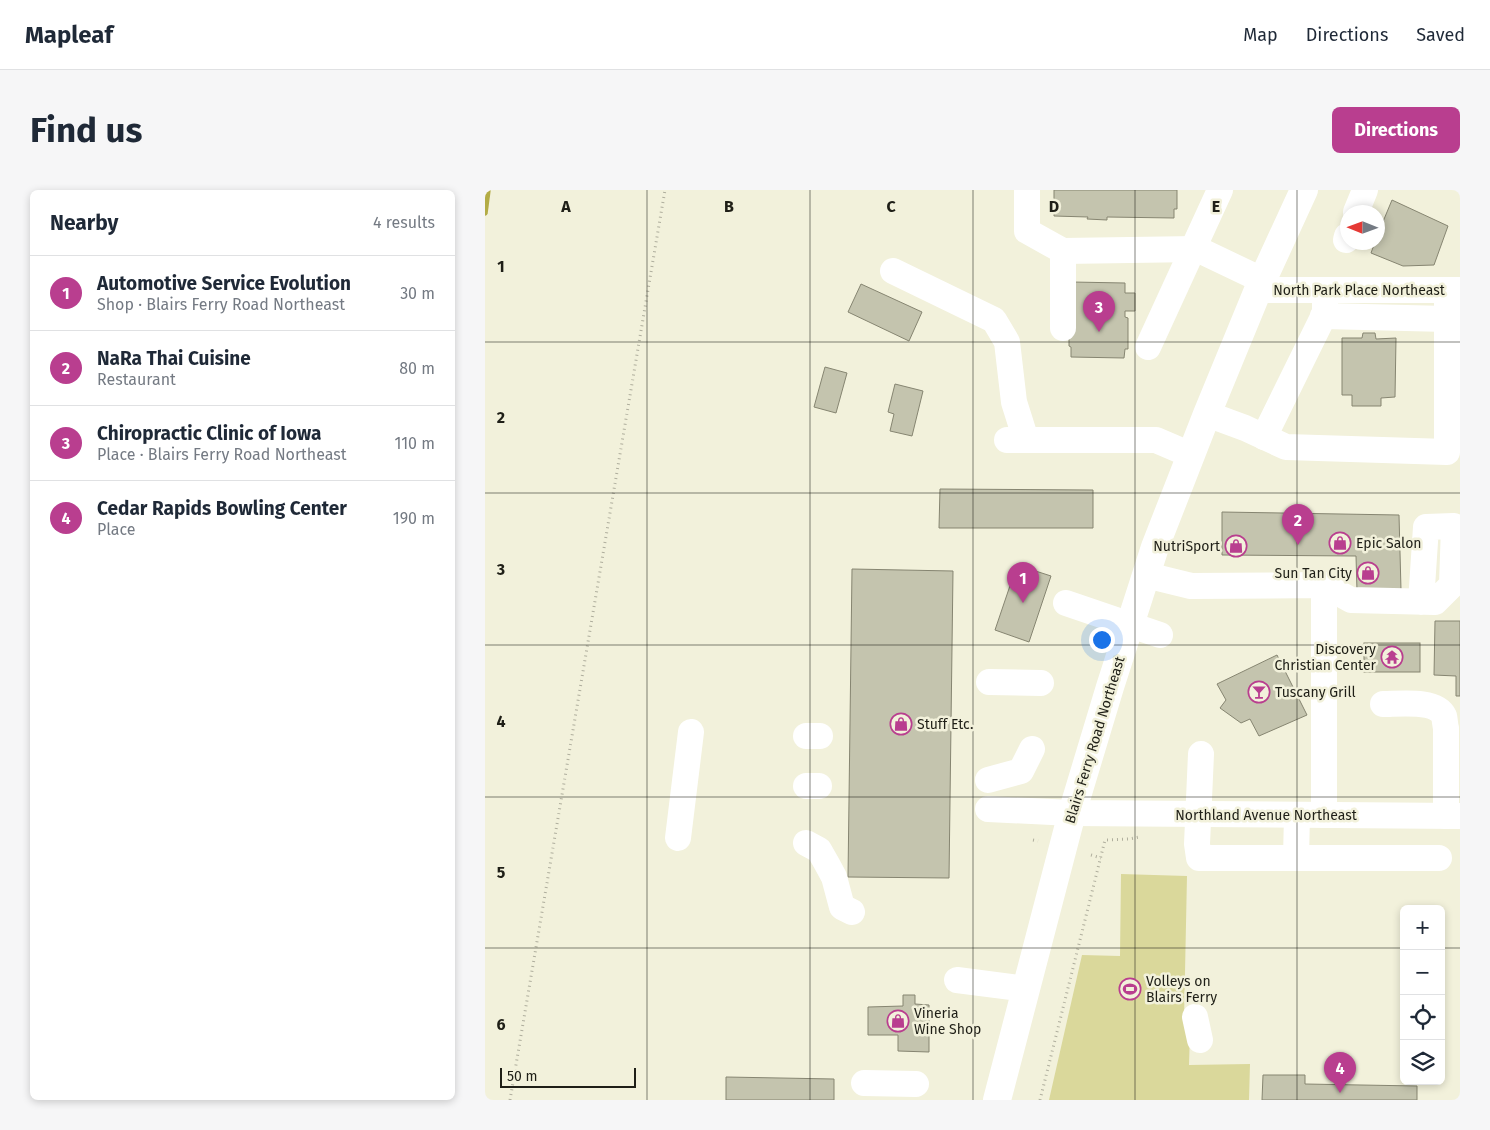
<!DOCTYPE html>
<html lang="en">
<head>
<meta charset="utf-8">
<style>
  body { margin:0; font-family:"Fira Sans",sans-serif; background:#f6f6f7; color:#1f2937 }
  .controls { position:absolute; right:15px; bottom:15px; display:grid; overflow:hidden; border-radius:8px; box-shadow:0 2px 8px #0003 }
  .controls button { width:45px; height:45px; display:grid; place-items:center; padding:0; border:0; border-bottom:1px solid #e0e1e3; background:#fff; color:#1f2937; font:25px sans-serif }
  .compass { position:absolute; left:855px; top:15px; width:45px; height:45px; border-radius:50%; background:#fff; box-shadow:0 2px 8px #0003; rotate:271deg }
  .scale { position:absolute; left:15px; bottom:12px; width:136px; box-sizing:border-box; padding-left:5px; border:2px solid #1f1f17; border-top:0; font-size:14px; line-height:18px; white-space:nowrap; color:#1f1f17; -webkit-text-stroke:4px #f2f1db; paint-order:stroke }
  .you { position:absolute; left:616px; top:449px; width:18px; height:18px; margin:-12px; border:4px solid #fff; border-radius:50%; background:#1a73e8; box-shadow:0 0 0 8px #1a73e833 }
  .badge { display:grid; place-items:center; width:32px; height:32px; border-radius:50%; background:#b93e8f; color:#fff; font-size:16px; font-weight:700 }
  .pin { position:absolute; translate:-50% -41px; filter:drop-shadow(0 1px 2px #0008) }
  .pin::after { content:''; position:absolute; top:26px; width:18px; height:15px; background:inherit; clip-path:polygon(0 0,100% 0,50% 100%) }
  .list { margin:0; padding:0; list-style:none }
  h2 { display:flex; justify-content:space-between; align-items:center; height:65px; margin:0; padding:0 20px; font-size:21px }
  h2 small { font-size:16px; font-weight:400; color:#747a83 }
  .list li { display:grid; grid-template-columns:32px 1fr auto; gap:15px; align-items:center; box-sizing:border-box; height:75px; padding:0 20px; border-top:1px solid #e0e1e3 }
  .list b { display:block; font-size:19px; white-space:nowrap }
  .list p { margin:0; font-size:16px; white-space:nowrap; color:#747a83 }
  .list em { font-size:16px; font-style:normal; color:#747a83 }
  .icon { flex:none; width:28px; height:28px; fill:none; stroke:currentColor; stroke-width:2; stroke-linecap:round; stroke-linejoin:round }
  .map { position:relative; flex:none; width:975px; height:910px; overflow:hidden; border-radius:8px }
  header { display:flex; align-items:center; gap:30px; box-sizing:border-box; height:70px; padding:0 25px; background:#fff; border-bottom:1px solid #e0e1e3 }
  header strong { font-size:24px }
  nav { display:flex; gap:28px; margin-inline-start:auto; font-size:18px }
  .intro { display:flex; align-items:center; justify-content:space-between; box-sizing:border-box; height:120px; padding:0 30px }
  h1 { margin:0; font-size:35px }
  .button { padding:12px 22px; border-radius:8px; background:#b93e8f; color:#fff; font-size:18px; font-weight:700 }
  main { display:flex; gap:30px; padding:0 30px }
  aside { flex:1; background:#fff; border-radius:8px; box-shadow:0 2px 8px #0003 }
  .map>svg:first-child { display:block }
  .green { fill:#dad89b }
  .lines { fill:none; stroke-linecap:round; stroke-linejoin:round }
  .stream { stroke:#b3ac46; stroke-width:5.5 }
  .building { fill:#c4c4ae; stroke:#868571 }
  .path { stroke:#afae9d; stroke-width:3; stroke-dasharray:1 4; stroke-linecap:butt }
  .minor { stroke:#fff; stroke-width:26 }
  .major { stroke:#fff; stroke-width:28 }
  .grid { fill:none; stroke:#1f1f17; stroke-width:1; stroke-opacity:0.55 }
  .labels { text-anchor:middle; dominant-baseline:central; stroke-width:5; stroke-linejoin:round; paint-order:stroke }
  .street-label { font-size:14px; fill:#1f1f17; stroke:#f2f1db }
  .poi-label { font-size:14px; fill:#1f1f17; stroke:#f2f1db; text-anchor:start }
  .grid-label { font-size:16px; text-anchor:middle; font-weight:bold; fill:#1f1f17; stroke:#f2f1db; stroke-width:5; stroke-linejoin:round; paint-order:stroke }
</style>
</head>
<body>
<header>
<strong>Mapleaf</strong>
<nav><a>Map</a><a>Directions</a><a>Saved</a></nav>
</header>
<div class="intro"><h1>Find us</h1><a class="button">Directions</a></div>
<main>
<aside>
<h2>Nearby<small>4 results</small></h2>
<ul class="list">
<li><span class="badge">1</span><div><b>Automotive Service Evolution</b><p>Shop · Blairs Ferry Road Northeast</p></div><em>30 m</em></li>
<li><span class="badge">2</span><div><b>NaRa Thai Cuisine</b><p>Restaurant</p></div><em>80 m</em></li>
<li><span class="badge">3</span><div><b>Chiropractic Clinic of Iowa</b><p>Place · Blairs Ferry Road Northeast</p></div><em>110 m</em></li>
<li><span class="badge">4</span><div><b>Cedar Rapids Bowling Center</b><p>Place</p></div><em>190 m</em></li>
</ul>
</aside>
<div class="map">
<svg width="975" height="910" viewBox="0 0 975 910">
  <rect width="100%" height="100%" fill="#f2f1db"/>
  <polygon class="green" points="636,684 702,686 699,831 705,842 704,875 765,874 764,910 564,910 597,765 635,766"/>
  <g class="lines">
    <polyline class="stream" points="0,23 3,0"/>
  </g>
  <g class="building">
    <polygon points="569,0 692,0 692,19 689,19 689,28 622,27 622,30 602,29 603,27 569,26"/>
    <polygon points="907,10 963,36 949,75 918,76 886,63 890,52 892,52 892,46"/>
    <polygon points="587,92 640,93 640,103 650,103 650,121 640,121 640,127 643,128 643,159 640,159 639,168 586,167 586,157 584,156 584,123"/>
    <polygon points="376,94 437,122 424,151 363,122"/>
    <polygon points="878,143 890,143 891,149 911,148 910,207 896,208 896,216 867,216 867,205 857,205 857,148 877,148"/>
    <polygon points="340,177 362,183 351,223 329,217"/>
    <polygon points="410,194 438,201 427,246 405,241 409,224 403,222"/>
    <polygon points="455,299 608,300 608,338 454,338"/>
    <polygon points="737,322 914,325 916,400 872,401 871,366 737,365"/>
    <polygon points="532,375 566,386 544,452 510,440"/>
    <polygon points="367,379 468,381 464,688 363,687"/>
    <polygon points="950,431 975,431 975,506 971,506 971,486 949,485"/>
    <rect x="879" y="453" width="56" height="29"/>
    <polygon points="792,465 822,525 774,546 765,529 756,533 735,518 741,510 732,494"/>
    <polygon points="418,805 430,805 430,814 444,815 444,862 413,861 413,845 383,845 383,817 418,816"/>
    <polygon points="778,885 820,885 820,894 932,896 932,910 777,910"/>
    <polygon points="241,887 349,889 349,910 241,910"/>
  </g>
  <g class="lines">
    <g class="path">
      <polyline points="548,650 553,651"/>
      <polyline points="606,665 616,668"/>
      <polyline points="25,910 180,0"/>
      <polyline points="555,910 620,650 644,649 654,647"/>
    </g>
    <g class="minor">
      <polyline points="542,0 542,41 578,61 712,59 777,90"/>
      <polyline points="871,22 880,0"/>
      <polyline points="861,50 862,46"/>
      <polyline points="408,81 509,130 522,152 529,212 541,250"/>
      <polyline points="773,100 975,100"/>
      <polyline points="838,126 962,129"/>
      <polyline points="578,138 578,61"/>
      <polyline points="663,157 735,0"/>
      <polyline points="722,224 760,238 801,257 962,262 962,100"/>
      <polyline points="779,247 840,123 840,100"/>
      <polyline points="522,250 671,250 706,265"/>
      <polyline points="661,385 706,396 839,395 839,625"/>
      <polyline points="839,395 866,410 950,412 967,395 969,336 941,337 936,412"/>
      <polyline points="581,413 675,445"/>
      <polyline points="504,492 556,493"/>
      <path d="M898 514C914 514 951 509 959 526 960 530 960 535 961 538V626"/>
      <polyline points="321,546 335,546"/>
      <polyline points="716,564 712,654 714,668 954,668"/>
      <polyline points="503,590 536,581 547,559"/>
      <polyline points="321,596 334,596"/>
      <polyline points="503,619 587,623 975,626"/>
      <polyline points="193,648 206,542"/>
      <polyline points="321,653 334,660 342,674 349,687 357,717 367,722"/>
      <polyline points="811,668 812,625"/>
      <polyline points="472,790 541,799"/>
      <polyline points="710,827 715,850"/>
      <polyline points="379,893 431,894"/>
    </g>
    <polyline class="major" points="512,910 587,623 625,497 670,357 722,224 773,100 819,0"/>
  </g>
  <path class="grid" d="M162 0V910M325 0V910M488 0V910M650 0V910M812 0V910M0 152H975M0 303H975M0 455H975M0 607H975M0 758H919M956 758H975"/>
  <defs>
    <g id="shop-ring" transform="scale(1.125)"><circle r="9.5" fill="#f2f1db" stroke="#b93e8f" stroke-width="1.5"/><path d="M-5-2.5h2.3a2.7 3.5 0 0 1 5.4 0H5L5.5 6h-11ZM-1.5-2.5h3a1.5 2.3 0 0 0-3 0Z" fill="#b93e8f"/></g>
    <g id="temple-ring" transform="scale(1.125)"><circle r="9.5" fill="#f2f1db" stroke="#b93e8f" stroke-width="1.5"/><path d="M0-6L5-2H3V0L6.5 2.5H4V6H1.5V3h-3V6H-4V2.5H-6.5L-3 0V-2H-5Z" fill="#b93e8f"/></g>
    <g id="bar-ring" transform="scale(1.125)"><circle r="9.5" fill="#f2f1db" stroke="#b93e8f" stroke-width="1.5"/><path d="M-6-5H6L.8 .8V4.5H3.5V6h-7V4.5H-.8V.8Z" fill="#b93e8f"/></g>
    <g id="stadium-ring" transform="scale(1.125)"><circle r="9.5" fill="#f2f1db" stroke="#b93e8f" stroke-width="1.5"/><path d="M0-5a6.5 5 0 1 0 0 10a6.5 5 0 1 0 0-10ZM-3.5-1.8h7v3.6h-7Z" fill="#b93e8f"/></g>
  </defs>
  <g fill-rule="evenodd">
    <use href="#shop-ring" x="855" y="353"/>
    <use href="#shop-ring" x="751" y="356"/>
    <use href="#shop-ring" x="883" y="383"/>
    <use href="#temple-ring" x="907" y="467"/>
    <use href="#bar-ring" x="774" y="502"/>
    <use href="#shop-ring" x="416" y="534"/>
    <use href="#stadium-ring" x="645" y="799"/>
    <use href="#shop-ring" x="413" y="831"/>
  </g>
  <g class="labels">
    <g class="street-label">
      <text x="874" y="100">North Park Place Northeast</text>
      <text transform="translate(610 550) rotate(-73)">Blairs Ferry Road Northeast</text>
      <text x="781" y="625">Northland Avenue Northeast</text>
    </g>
    <g class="poi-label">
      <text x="871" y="353">Epic Salon</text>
      <text x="735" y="356" text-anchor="end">NutriSport</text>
      <text x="867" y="383" text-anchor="end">Sun Tan City</text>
      <text x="891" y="459" text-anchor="end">Discovery<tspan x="891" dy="16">Christian Center</tspan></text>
      <text x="790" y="502">Tuscany Grill</text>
      <text x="432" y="534">Stuff Etc.</text>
      <text x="661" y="791">Volleys on<tspan x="661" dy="16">Blairs Ferry</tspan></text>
      <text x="429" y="823">Vineria<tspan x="429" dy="16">Wine Shop</tspan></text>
    </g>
  </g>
  <g class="grid-label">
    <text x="81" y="22">A</text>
    <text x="244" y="22">B</text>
    <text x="406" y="22">C</text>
    <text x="569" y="22">D</text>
    <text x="731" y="22">E</text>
    <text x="16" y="82">1</text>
    <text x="16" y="233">2</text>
    <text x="16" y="385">3</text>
    <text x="16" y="537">4</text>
    <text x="16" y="688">5</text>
    <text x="16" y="840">6</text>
  </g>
</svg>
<div class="controls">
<button>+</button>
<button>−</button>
<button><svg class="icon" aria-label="locate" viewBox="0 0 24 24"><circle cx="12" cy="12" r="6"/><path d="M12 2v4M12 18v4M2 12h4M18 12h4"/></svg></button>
<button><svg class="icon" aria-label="layers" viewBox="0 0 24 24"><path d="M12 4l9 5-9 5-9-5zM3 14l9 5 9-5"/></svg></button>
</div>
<svg class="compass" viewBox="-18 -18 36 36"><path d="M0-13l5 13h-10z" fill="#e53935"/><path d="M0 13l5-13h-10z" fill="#747a83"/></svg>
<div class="scale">50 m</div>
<div class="you"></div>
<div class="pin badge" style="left:538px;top:413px">1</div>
<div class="pin badge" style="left:813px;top:355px">2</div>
<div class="pin badge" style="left:614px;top:142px">3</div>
<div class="pin badge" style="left:855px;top:903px">4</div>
</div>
</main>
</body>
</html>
